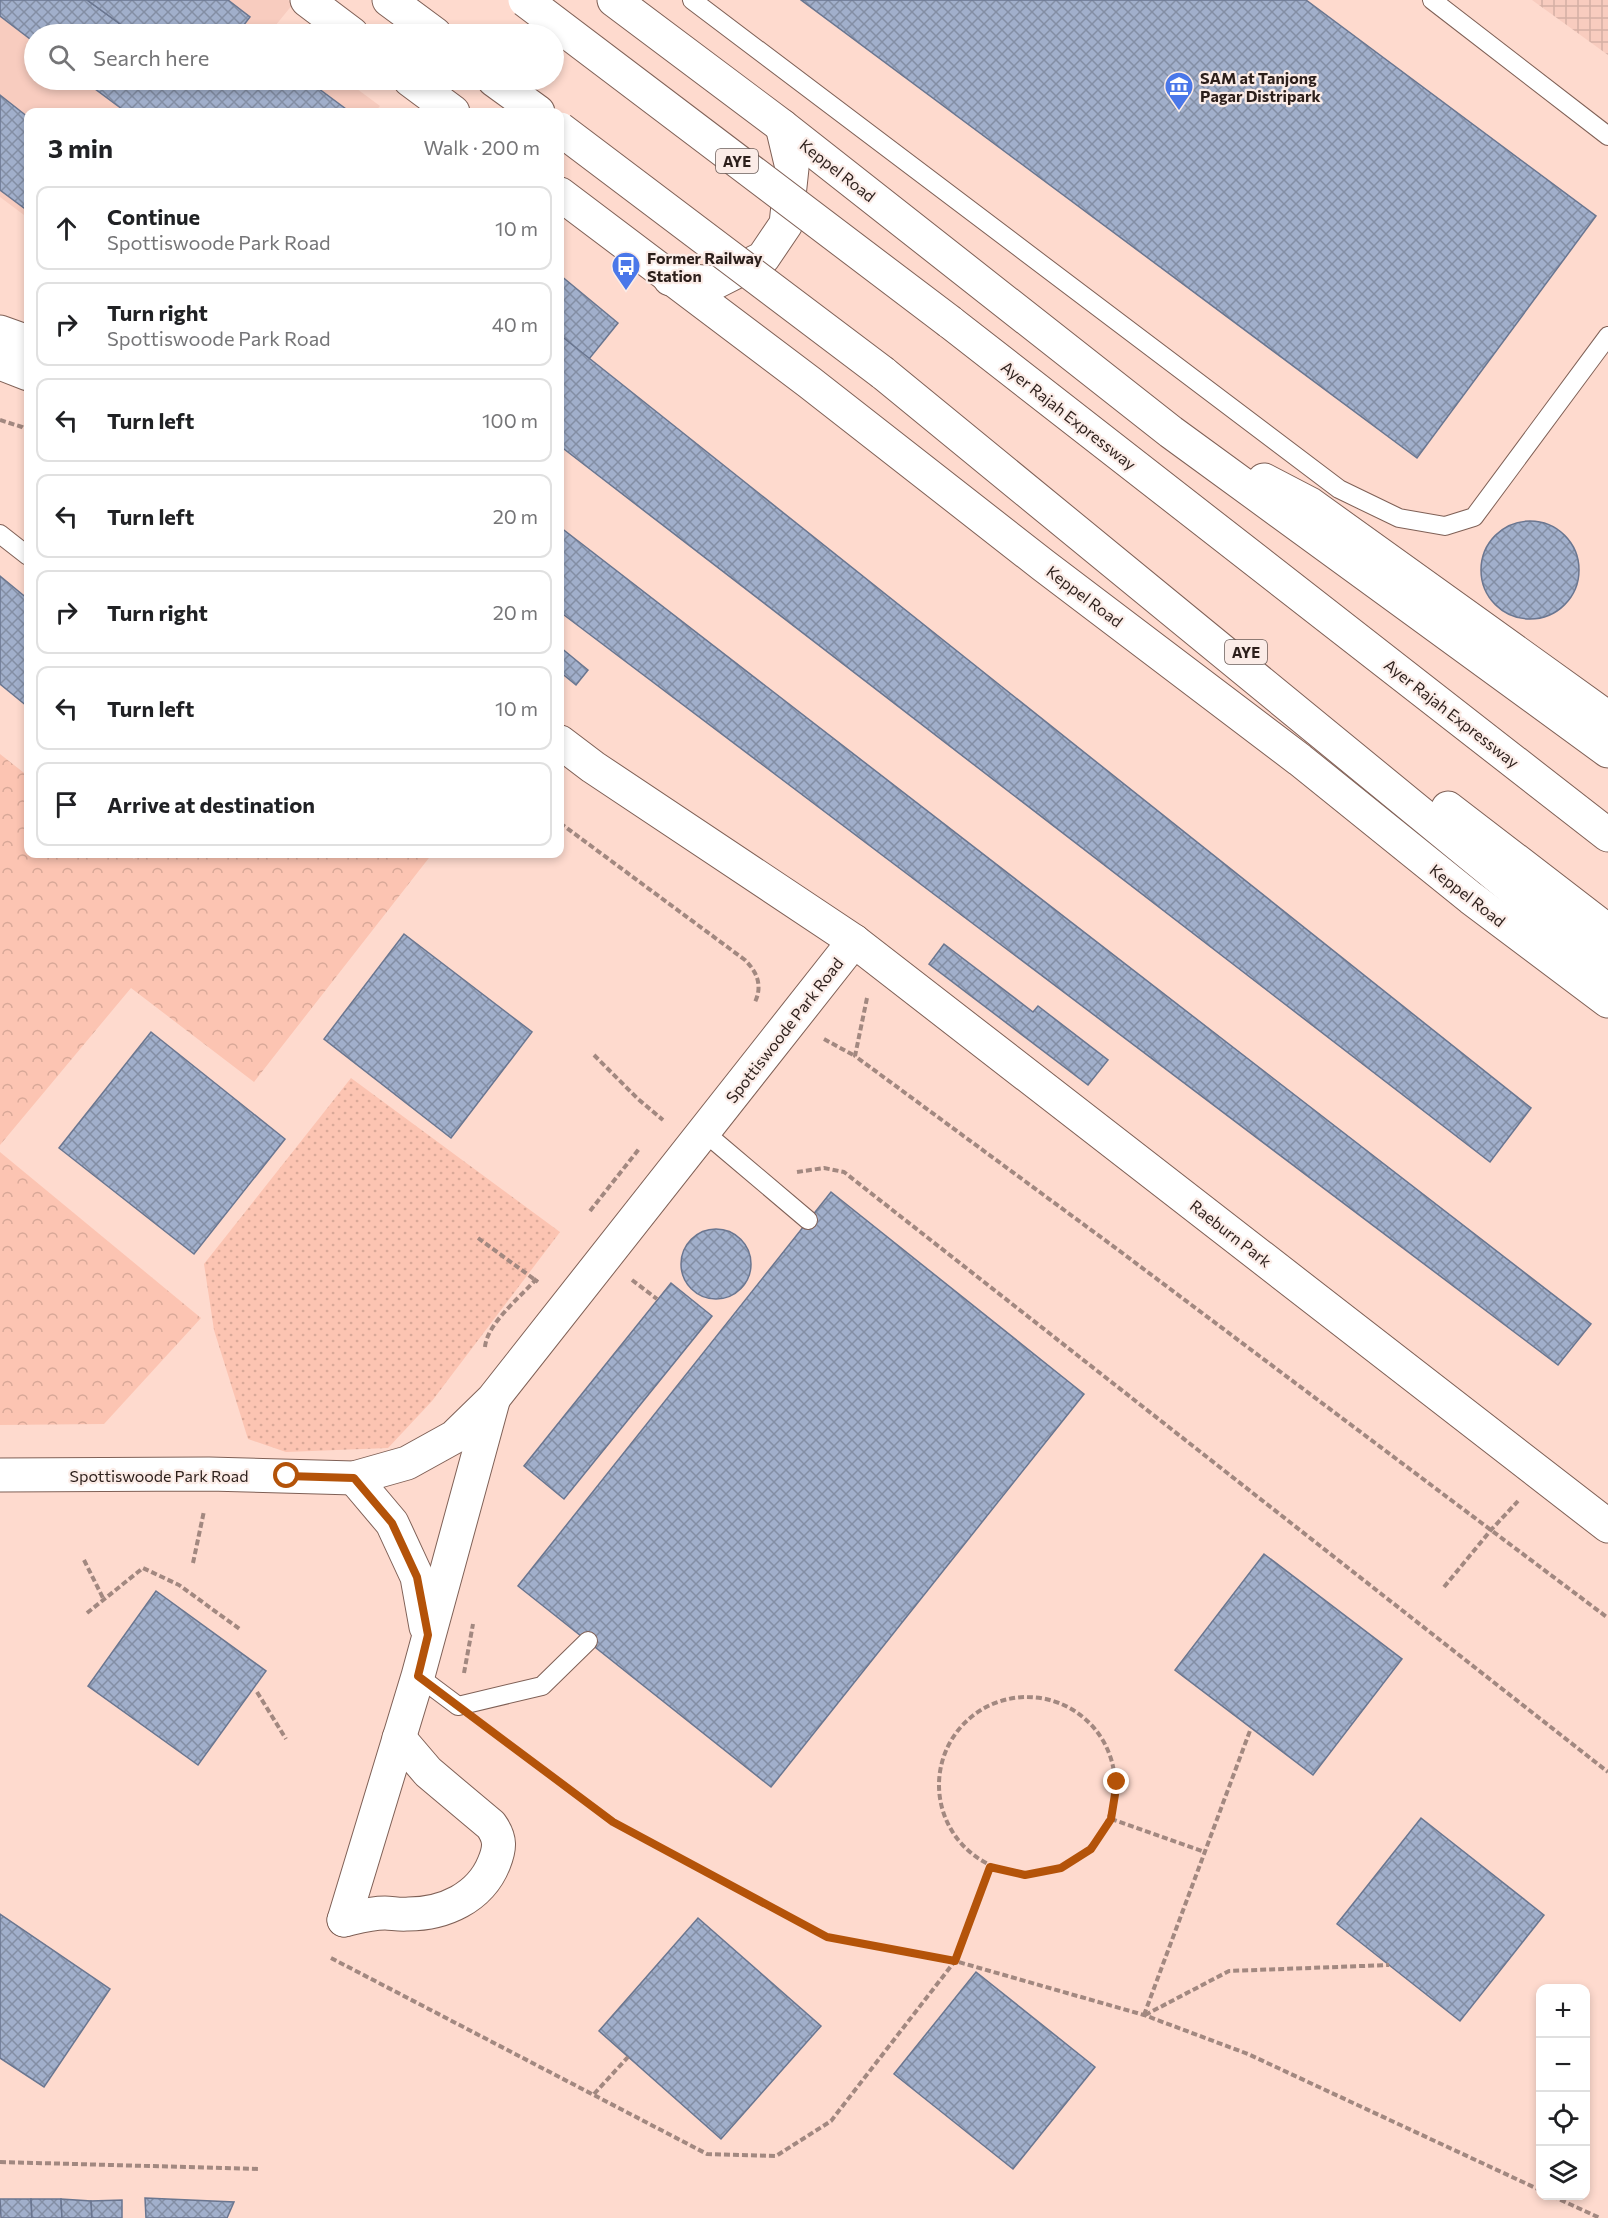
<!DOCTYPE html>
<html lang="en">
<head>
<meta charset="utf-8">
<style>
  body { margin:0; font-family:Commissioner,sans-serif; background:#f2f2f2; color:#202124 }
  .controls { position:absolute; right:18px; bottom:18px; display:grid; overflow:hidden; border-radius:12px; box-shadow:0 3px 9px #0003 }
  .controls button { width:54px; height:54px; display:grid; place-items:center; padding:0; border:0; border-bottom:2px solid #e0e0e0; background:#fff; color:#202124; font:30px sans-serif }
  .stop { position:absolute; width:18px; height:18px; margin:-14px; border:4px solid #b45309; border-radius:50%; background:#fff }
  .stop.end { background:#b45309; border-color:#fff; box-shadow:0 2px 6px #0008 }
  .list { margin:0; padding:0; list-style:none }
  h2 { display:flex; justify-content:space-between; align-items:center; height:78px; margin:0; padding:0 24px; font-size:26px }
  h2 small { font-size:20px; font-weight:400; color:#757577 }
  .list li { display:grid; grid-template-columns:39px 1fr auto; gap:18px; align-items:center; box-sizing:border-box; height:84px; margin:0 12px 12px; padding:0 12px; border:2px solid #e0e0e0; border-radius:12px }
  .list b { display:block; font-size:22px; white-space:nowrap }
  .list p { margin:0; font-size:20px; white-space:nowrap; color:#757577 }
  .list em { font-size:20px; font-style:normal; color:#757577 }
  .icon { flex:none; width:33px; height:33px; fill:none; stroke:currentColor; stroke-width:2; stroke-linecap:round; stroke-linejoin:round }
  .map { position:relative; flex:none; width:1608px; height:2218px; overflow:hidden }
  .search { position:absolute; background:#fff; box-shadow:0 3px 9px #0003; left:24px; top:24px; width:540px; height:66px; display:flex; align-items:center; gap:15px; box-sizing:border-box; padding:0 21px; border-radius:33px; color:#757577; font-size:22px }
  .panel { position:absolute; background:#fff; box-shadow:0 3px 9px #0003; left:24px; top:108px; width:540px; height:750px; border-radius:12px }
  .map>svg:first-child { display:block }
  .built { fill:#f8ccbf }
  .industrial { fill:url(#industrial-grid) }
  .grass { fill:url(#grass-dots) }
  .forest { fill:url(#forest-crowns) }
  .building { fill:url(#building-cross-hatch); stroke:#6a7690; stroke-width:1.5 }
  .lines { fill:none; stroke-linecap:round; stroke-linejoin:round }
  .lane-casing { stroke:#7f6056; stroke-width:20 }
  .street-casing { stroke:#7f6056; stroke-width:35 }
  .highway-casing { stroke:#7f6056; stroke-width:35 }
  .path { stroke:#a28880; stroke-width:4; stroke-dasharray:6 3; stroke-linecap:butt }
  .lane { stroke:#fff; stroke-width:18 }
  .street { stroke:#fff; stroke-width:33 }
  .highway { stroke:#fff; stroke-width:33 }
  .highway-bridge-casing { stroke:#7f6056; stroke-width:35; stroke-linecap:butt }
  .highway-bridge { stroke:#fff; stroke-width:33 }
  .route { stroke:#b45309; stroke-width:8 }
  .labels { text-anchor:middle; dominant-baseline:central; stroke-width:4.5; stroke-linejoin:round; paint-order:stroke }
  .shield { fill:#fbece7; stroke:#6a5c58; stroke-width:1.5 }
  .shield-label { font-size:15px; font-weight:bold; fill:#2c1f1b }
  .poi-label { font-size:16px; font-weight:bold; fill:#2c1f1b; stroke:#fbece7; text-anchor:start }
  .street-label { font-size:16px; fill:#2c1f1b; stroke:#fbece7 }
</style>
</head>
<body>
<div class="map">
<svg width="1608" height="2218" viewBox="0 0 1608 2218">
  <defs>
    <pattern id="industrial-grid" width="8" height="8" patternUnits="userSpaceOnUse" patternTransform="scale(1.5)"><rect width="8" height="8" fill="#f8ccbf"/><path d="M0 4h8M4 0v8" fill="none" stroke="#d5afa4"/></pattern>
    <pattern id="grass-dots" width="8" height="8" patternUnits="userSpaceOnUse" patternTransform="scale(1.5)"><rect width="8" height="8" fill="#fcc4b2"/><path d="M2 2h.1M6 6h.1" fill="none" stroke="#d8a898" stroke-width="1.8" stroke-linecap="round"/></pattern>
    <pattern id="forest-crowns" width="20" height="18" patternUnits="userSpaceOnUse" patternTransform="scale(1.5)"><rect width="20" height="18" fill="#fcc4b2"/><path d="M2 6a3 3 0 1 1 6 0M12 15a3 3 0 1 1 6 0" fill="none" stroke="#d8a898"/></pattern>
    <pattern id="building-cross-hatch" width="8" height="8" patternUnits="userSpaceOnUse" patternTransform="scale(1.5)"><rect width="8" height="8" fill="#a1afcb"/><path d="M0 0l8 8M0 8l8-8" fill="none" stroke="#838ea4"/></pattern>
  </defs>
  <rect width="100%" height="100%" fill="#fedace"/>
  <polygon class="built" points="0,0 288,0 293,4 275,26 286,34 34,34 34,80 345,80 380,106 375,112 28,112 28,218 0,197"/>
  <polygon class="industrial" points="1532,0 1608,0 1608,55"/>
  <polygon class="grass" points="351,1078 560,1232 432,1401 388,1448 286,1452 248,1439 214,1330 204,1264"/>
  <g class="forest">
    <polygon points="0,754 28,776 28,854 127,854 134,859 139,854 432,854 254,1082 131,988 0,1145"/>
    <polygon points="0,1152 201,1318 104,1424 0,1425"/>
  </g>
  <g class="building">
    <polygon points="0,0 87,0 134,34 34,34 34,42 0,16"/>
    <polygon points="87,0 228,0 250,17 237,34 134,34"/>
    <polygon points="801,0 1306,0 1596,216 1417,458"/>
    <polygon points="83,80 194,80 200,84 203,80 307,80 350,112 126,112"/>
    <polygon points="0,95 28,117 28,211 0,190"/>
    <polygon points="560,275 618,323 589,359 560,335"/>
    <polygon points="560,335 1531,1108 1490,1162 560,446"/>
    <circle cx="1530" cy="570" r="49"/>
    <polygon points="560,527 1591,1324 1558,1365 560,612"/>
    <polygon points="0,576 28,599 28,707 0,684"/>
    <polygon points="560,647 588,670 576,685 560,672"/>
    <polygon points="404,934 532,1032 451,1138 324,1039"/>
    <polygon points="944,944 1033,1012 1038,1006 1108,1060 1088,1085 929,964"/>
    <polygon points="151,1032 285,1139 194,1254 59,1148"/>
    <polygon points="831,1192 1084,1394 771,1787 518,1586"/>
    <circle cx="716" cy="1264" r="35"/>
    <polygon points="671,1283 712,1316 564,1499 524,1466"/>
    <polygon points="1264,1554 1402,1659 1313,1775 1175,1670"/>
    <polygon points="156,1591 266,1671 198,1765 88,1686"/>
    <polygon points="1421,1818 1544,1915 1460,2021 1337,1924"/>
    <polygon points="0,1914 110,1989 44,2087 0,2058"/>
    <polygon points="698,1918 821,2026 721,2139 599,2031"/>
    <polygon points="976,1972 1095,2067 1013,2169 894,2074"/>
    <polygon points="145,2198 234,2202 227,2218 146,2218"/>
    <polygon points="0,2199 31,2199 32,2218 1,2218"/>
    <polygon points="31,2199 61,2199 62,2218 32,2218"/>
    <polygon points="61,2199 91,2201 92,2218 62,2218"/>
    <polygon points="122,2200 122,2218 92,2218 91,2201"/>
  </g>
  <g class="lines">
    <g class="lane-casing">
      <g id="lane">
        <polyline points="692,0 1339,489 1399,518 1445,526 1474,517 1608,336"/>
        <polyline points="1432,0 1608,136"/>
        <polyline points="0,534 28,556"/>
        <polyline points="704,1132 808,1220"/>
        <polyline points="418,1676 458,1706 542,1686 588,1641"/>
      </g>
    </g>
    <g class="street-casing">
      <g id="street">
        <polyline points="0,332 28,342"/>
        <polyline points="0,363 28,374"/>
        <polyline points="560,742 593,767 854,941 1608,1526"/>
        <polyline points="0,1475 209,1474 354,1478 407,1463 454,1437 493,1399 854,941"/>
        <polyline points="354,1478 392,1523 417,1577 426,1627"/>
        <polyline points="344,1920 418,1676 493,1401"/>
        <path d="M344 1920C357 1917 371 1913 385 1913 392 1913 400 1915 408 1914 444 1914 480 1898 494 1863 500 1848 501 1839 491 1825L428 1772 399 1738"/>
      </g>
    </g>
    <g class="highway-casing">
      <g id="highway">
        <polyline points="307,0 352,34"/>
        <polyline points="389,0 435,34"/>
        <polyline points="614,0 782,126 1171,432 1608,751"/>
        <polyline points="410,80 453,112"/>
        <polyline points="494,80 538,112"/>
        <polyline points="560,194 809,382 1043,565 1300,760 1471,898 1608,1001"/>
        <polyline points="670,279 714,283 763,258 786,224 792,168 782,126"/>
        <polyline points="950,322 1608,835"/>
        <polyline points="883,373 1608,967"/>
        <polyline points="1264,480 1310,504 1608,718"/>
        <polyline points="1448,808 1608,931"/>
      </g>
    </g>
    <g class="path">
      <polyline points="0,420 22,427 28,431"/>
      <path d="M560 823 745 960C758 973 763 987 754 1004"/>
      <polyline points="867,998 855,1056 1117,1249 1608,1618"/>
      <polyline points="824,1039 855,1056"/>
      <polyline points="594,1055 638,1099 663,1120"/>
      <polyline points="797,1172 824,1168 844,1172 1608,1772"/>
      <polyline points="590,1211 639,1149"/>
      <polyline points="478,1238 538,1282"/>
      <polyline points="632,1280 657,1299"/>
      <path d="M485 1347C487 1323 522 1296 537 1278"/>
      <polyline points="84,1560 104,1600"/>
      <polyline points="193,1563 204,1511"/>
      <polyline points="1444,1587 1491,1530 1518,1501"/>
      <polyline points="87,1613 143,1568 179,1585 241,1630"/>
      <polyline points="464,1673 473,1624"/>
      <polyline points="257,1692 286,1739"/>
      <circle cx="1027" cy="1785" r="88"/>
      <polyline points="490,1730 613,1822 827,1937 955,1961 1144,2015 1248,2054 1540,2190"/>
      <polyline points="1111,1819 1205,1852"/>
      <polyline points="331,1958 707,2154 776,2156 831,2121 955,1961 990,1867"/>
      <polyline points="1144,2015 1251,1728"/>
      <polyline points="1145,2015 1229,1971 1389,1965"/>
      <polyline points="594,2094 628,2057"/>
      <polyline points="0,2162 260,2169"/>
      <polyline points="1552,2196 1600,2218"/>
    </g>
    <use href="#lane" class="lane"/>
    <use href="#street" class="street"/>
    <use href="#highway" class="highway"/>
    <g class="highway-bridge-casing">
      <g id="highway-bridge">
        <polyline points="525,0 950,322"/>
        <polyline points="560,129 883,373"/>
      </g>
    </g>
    <use href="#highway-bridge" class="highway-bridge"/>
  </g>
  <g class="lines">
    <polyline class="route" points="287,1476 354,1478 392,1523 417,1577 428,1635 418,1676 613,1822 827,1937 955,1961 990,1867 1025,1875 1061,1868 1091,1849 1111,1819 1117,1782"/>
  </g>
  <defs>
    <g id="museum-pin" transform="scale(1.5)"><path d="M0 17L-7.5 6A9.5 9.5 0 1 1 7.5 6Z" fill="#4a77e9" stroke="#fbece7"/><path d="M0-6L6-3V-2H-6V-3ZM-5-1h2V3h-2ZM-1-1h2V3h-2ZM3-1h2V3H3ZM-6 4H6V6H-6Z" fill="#fff"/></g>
    <g id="bus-pin" transform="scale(1.5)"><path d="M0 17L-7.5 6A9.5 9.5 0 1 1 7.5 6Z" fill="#4a77e9" stroke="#fbece7"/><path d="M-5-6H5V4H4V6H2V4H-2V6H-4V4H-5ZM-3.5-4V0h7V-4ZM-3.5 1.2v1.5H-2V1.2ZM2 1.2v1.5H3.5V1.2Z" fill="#fff"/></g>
  </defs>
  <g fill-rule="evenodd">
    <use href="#museum-pin" x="1179" y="86"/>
    <use href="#bus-pin" x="626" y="266"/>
  </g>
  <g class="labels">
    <g class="shield">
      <rect x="716" y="149" width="42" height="24" rx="4.5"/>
      <rect x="1225" y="640" width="42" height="24" rx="4.5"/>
    </g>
    <g class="shield-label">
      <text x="737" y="161">AYE</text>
      <text x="1246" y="652">AYE</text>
    </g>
    <g class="poi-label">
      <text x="1200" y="77">SAM at Tanjong<tspan x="1200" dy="18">Pagar Distripark</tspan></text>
      <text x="647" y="257">Former Railway<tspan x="647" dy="18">Station</tspan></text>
    </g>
    <g class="street-label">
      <text transform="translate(838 170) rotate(38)">Keppel Road</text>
      <text transform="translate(1069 415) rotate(38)">Ayer Rajah Expressway</text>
      <text transform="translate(1085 596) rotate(37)">Keppel Road</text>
      <text transform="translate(1452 713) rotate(38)">Ayer Rajah Expressway</text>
      <text transform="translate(1468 895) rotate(38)">Keppel Road</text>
      <text transform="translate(784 1030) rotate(-52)">Spottiswoode Park Road</text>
      <text transform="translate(1231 1233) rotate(38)">Raeburn Park</text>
      <text x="159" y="1475">Spottiswoode Park Road</text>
    </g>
  </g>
</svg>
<div class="controls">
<button>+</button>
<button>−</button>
<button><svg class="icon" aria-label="locate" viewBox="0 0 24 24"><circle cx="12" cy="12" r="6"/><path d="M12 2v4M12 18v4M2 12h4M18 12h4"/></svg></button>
<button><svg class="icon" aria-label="layers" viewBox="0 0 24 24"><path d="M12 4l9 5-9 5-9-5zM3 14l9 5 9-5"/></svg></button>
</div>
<div class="stop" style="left:287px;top:1476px"></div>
<div class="stop end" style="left:1117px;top:1782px"></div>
<div class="search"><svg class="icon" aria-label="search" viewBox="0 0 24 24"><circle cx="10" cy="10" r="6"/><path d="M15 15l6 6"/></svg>Search here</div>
<section class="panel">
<h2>3 min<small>Walk · 200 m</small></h2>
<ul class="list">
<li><svg class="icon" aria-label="ahead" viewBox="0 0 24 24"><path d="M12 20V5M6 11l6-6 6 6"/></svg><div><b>Continue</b><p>Spottiswoode Park Road</p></div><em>10 m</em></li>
<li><svg class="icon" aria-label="right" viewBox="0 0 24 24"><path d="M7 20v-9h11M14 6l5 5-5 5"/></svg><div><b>Turn right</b><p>Spottiswoode Park Road</p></div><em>40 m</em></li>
<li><svg class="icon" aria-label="left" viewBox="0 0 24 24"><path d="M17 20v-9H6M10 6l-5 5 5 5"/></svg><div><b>Turn left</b></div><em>100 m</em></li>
<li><svg class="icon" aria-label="left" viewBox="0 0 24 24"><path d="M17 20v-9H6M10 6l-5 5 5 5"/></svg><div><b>Turn left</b></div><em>20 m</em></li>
<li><svg class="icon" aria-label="right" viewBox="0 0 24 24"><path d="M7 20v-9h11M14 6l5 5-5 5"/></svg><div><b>Turn right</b></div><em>20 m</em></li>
<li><svg class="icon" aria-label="left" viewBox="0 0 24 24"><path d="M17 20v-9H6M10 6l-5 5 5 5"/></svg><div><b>Turn left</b></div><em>10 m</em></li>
<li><svg class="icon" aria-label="arrive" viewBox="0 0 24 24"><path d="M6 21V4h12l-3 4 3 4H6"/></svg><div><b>Arrive at destination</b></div></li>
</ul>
</section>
</div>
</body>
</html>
